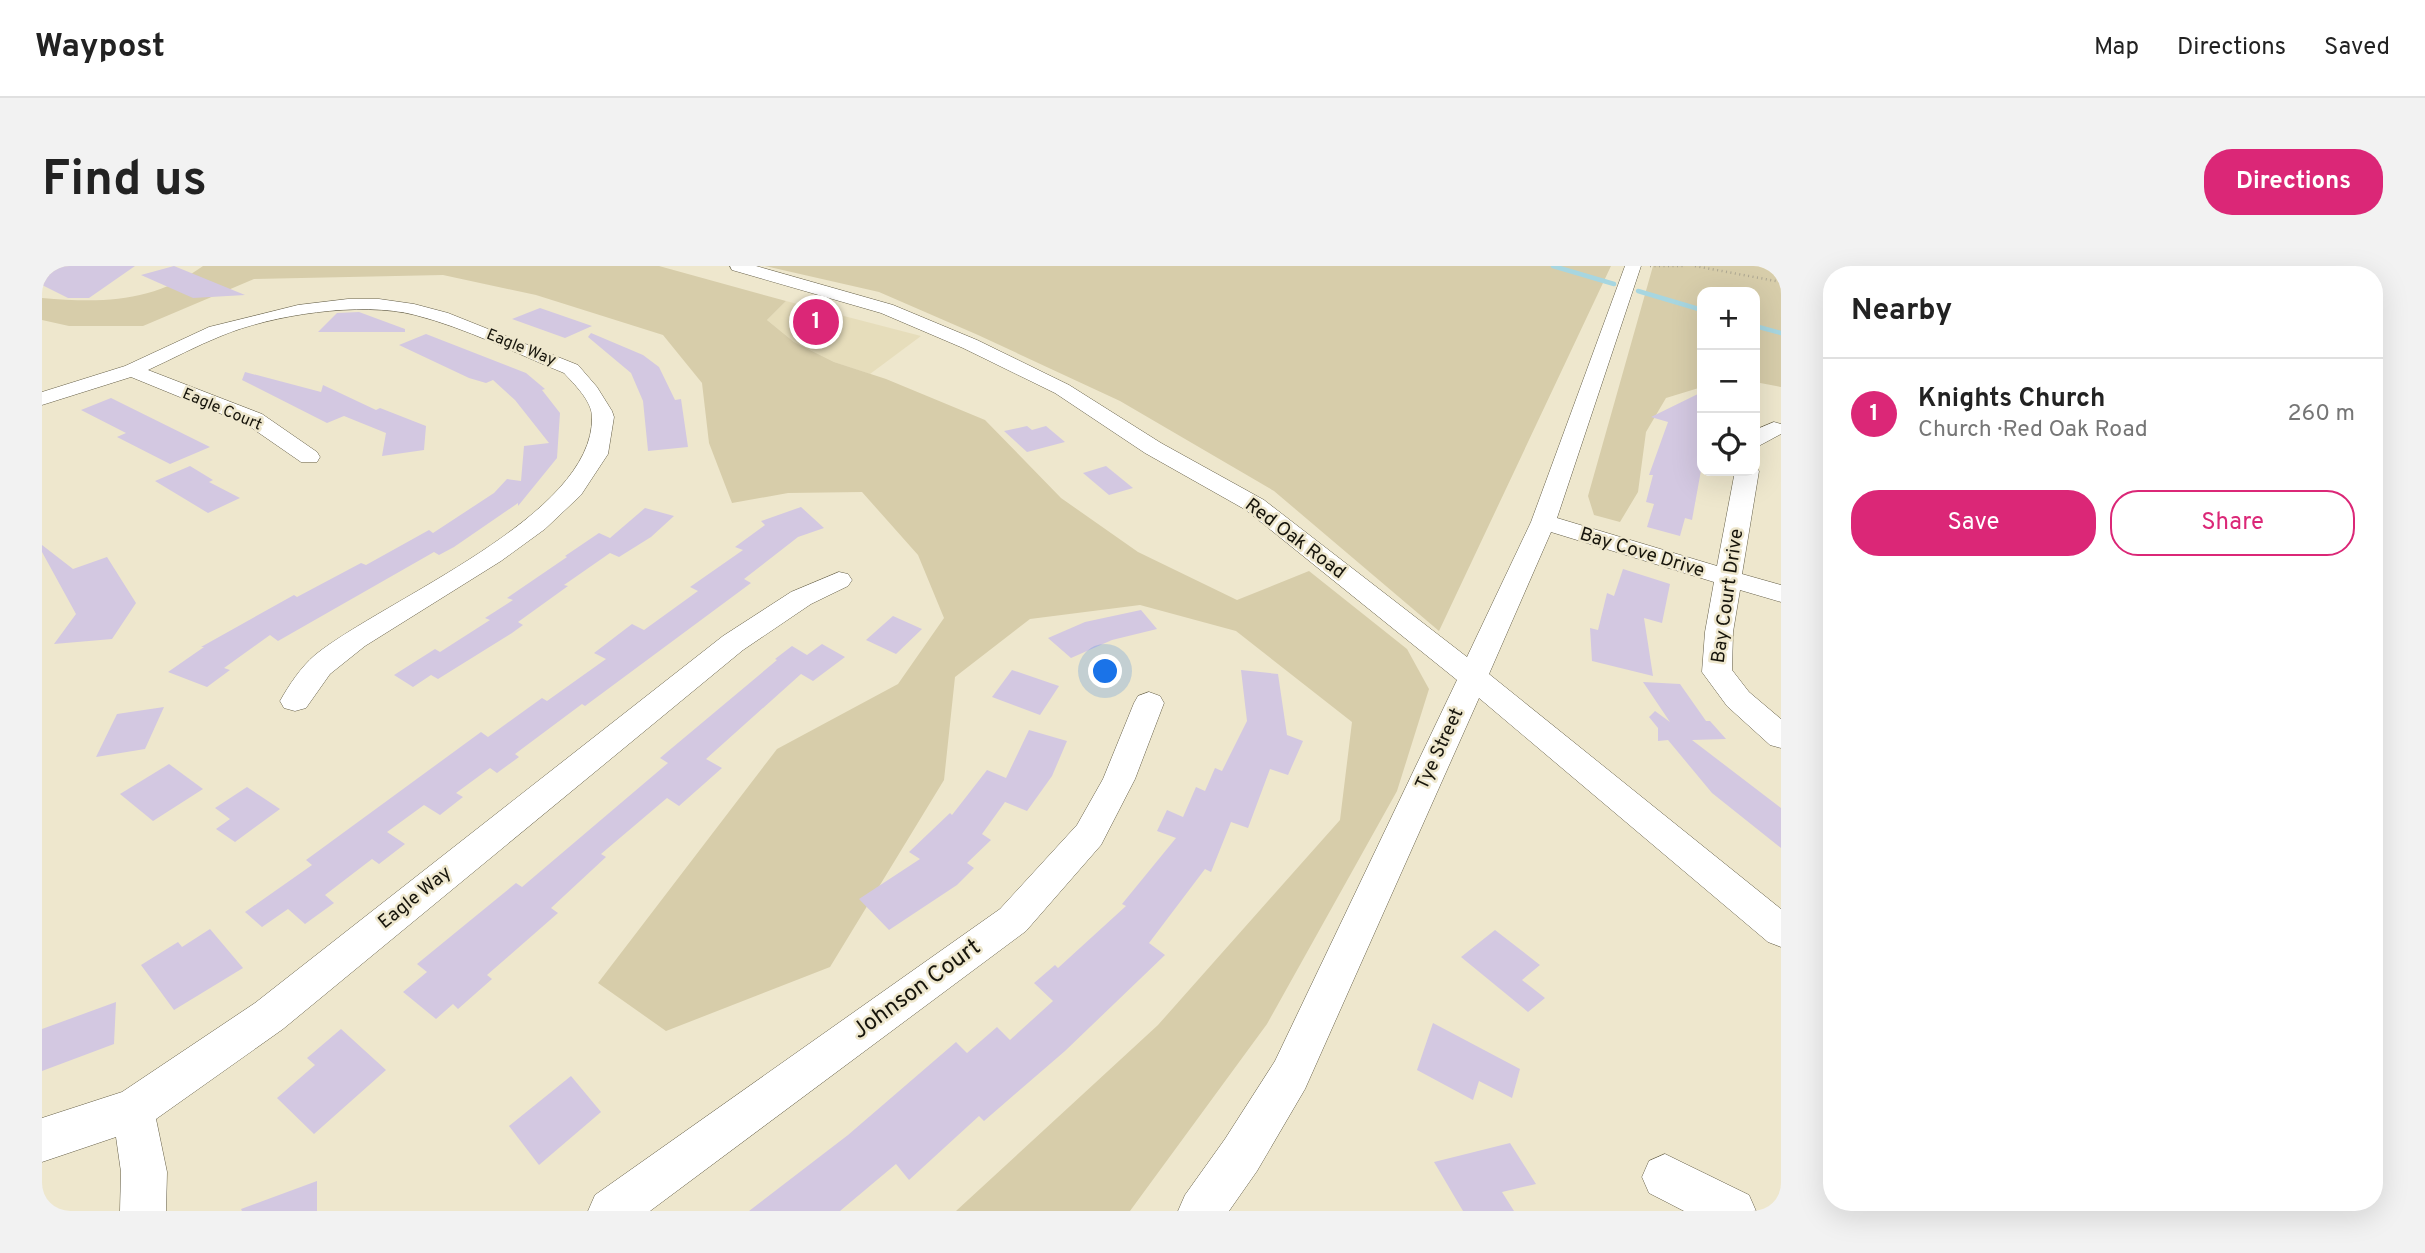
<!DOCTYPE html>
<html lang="en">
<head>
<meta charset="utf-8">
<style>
  body { margin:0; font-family:Overpass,sans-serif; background:#f2f2f2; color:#222 }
  .controls { position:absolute; right:21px; top:21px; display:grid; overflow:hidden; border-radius:14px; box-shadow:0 7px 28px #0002 }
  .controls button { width:63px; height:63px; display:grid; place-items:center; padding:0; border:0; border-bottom:2px solid #e0e0e0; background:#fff; color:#222; font:35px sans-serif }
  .you { position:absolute; left:1064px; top:406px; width:24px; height:24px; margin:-18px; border:5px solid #fff; border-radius:50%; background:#1a73e8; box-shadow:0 0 0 10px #1a73e833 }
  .badge { display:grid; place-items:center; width:46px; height:46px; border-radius:50%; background:#db2777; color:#fff; font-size:23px; font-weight:700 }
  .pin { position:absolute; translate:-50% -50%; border:4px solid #fff; box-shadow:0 2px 7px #0006 }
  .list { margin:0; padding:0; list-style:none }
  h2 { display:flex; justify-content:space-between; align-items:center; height:91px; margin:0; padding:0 28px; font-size:30px }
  h2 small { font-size:23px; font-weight:400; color:#767676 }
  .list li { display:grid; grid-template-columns:46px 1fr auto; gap:21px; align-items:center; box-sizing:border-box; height:112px; padding:0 28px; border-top:2px solid #e0e0e0 }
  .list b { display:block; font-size:26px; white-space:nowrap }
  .list p { margin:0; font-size:23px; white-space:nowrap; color:#767676 }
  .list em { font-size:23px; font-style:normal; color:#767676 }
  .actions { display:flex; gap:14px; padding:21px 28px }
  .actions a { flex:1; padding:16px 0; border:2px solid #db2777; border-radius:28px; text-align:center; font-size:24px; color:#db2777 }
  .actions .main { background:#db2777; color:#fff }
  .icon { flex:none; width:38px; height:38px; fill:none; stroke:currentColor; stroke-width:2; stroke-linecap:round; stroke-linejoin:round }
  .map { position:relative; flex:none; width:1739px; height:945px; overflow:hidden; border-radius:28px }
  header { display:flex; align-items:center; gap:42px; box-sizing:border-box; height:98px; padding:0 35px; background:#fff; border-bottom:2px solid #e0e0e0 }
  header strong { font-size:33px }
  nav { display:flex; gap:38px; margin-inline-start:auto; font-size:24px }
  .intro { display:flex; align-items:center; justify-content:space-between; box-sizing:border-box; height:168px; padding:0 42px }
  h1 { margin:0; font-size:49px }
  .button { padding:18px 32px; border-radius:28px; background:#db2777; color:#fff; font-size:24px; font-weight:700 }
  main { display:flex; gap:42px; padding:0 42px }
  aside { flex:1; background:#fff; border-radius:28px; box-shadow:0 7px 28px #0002 }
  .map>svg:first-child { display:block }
  .built { fill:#e6ddbb }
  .green { fill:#d7cdaa }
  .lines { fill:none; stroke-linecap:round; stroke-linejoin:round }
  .stream { stroke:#a7d6e0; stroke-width:4.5 }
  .building { fill:#d3c8e1 }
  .minor-casing { stroke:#655f48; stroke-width:1 }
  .path { stroke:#aca692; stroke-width:2.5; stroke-dasharray:1 3.5; stroke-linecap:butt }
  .minor { fill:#fff; fill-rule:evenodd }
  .labels { text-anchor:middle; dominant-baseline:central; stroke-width:5; stroke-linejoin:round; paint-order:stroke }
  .far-street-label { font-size:16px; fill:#16140b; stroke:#eee7cd }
  .street-label { font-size:19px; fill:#16140b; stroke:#eee7cd }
  .near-street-label { font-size:23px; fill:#16140b; stroke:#eee7cd }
</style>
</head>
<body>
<header>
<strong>Waypost</strong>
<nav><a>Map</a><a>Directions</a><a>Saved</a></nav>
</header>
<div class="intro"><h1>Find us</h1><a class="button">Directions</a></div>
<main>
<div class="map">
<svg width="1739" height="945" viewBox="0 0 1739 945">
  <rect width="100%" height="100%" fill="#eee7cd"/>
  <polygon class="built" points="744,35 879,70 828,108 792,96 752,76 725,54"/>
  <g class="green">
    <path d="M161 0H617L744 35 725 54 752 76 792 96 844 113 943 154 1019 232 1096 286 1195 334 1267 305 1365 383 1387 423 1355 525 1225 758 1088 945H914L1116 759 1298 554 1310 456 1194 365 1098 339 988 353 913 411 902 514 788 701 624 765 556 717 735 483 856 418 902 352 876 289 820 226 746 227 690 237 667 177 660 117 621 69 494 29 401 9 212 13 101 60H27L0 54V32C60 37 110 37 161 0Z"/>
    <polygon points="723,0 1569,0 1397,365 1232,225 1078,135 936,69 837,26"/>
    <polygon points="1611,0 1739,0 1739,121 1713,116 1713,26 1660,26 1660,121 1624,132 1604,166 1596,226 1578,256 1552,249 1546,230"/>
  </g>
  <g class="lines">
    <g class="stream">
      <polyline points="1511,0 1572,18"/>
      <polyline points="1596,25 1660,44"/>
      <polyline points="1713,60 1739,67"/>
    </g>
  </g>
  <g class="building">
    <polygon points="0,0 93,0 47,32 26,32 0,19"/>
    <polygon points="132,0 203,29 151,32 99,9"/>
    <polygon points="498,42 550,60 523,72 470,53"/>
    <polygon points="317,46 363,63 363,66 276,66 295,47"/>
    <polygon points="549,67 601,89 617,101 633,134 639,133 646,181 606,185 601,135 589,107 546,71"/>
    <polygon points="384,68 484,107 503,123 500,124 518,147 515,192 476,240 476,237 412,281 397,289 392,286 236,375 228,369 182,402 188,404 165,421 126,406 162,381 159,381 252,329 255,331 319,297 324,299 387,264 391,267 452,227 465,213 479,215 482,180 507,177 473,134 451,114 444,117 427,112 357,79"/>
    <polygon points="203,106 279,126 281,119 334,144 338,142 384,160 382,184 340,190 344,167 302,150 285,157 200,114"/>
    <polygon points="1660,126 1660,199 1650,254 1643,252 1638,270 1605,261 1612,238 1604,236 1611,209 1607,209 1626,156 1609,151"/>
    <polygon points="69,132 168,181 128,198 75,171 84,167 39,144"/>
    <polygon points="985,160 990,164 1004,160 1023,176 985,186 962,165"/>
    <polygon points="148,200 171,214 167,216 198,232 166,247 113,215"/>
    <polygon points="1064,200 1091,222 1067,229 1041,207"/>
    <polygon points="759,241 782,262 756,271 702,313 709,317 543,440 540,438 473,488 477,491 455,507 448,502 414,527 421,531 398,549 382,539 345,566 363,578 337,598 330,593 283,629 292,637 263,658 246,643 220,661 203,646 270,599 264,594 439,466 446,471 500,432 505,435 564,393 552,387 590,358 602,364 656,325 648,321 701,284 693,281 723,259 719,255"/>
    <polygon points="603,242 632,250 609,271 577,291 568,287 522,319 526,320 476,356 481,359 470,367 396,413 389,409 371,421 352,409 393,383 398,386 448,354 443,352 471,334 465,332 525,291 523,290 557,267 568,272"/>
    <polygon points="0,279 31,303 65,291 94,337 70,373 12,378 34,348 0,286"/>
    <polygon points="1581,303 1628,318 1620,357 1602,352 1611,410 1550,395 1548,362 1556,364 1565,327 1572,330"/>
    <polygon points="1099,344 1115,363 1070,374 1029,392 1006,372 1043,356"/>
    <polygon points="851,350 880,363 854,388 824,374"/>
    <polygon points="780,378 803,391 771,415 759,408 664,493 680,502 637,540 625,532 559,588 564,591 509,642 516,647 445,709 450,713 416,743 411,738 394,753 361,726 385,706 375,698 474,617 480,621 626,497 618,492 735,394 733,393 750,380 765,389"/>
    <polygon points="970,404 1017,420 998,449 950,431"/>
    <polygon points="1199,404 1236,408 1245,469 1261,475 1246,509 1228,503 1206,562 1189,556 1169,606 1163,603 1107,677 1123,689 1023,785 942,855 937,850 867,914 854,898 798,945 707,945 806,869 914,776 925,787 955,761 968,774 1011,735 992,717 1013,699 1016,702 1084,640 1080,638 1134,572 1115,565 1125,544 1141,551 1154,521 1163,525 1173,502 1180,505 1205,455"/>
    <polygon points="1601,416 1638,418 1664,455 1668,455 1684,473 1650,474 1739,542 1739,582 1670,527 1626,474 1616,475 1616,462 1607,451 1613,445 1628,456"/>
    <polygon points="122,441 103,483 54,491 75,448"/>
    <polygon points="987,464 1025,475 1010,510 985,545 963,536 940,568 949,574 925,597 932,602 915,619 847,664 817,633 878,593 867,586 908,547 910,549 945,504 964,512"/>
    <polygon points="127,498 161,523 111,555 78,528"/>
    <polygon points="205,521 238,543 193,576 174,563 188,553 173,542"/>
    <polygon points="168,663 201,702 132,744 99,699 136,676 140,681"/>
    <polygon points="1453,664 1498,699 1480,714 1503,732 1486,746 1419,691"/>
    <polygon points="74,736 72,778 0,805 0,763"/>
    <polygon points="1391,757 1478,803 1470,832 1437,815 1431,834 1375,804"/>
    <polygon points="299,763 344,804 272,868 235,832 273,799 265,792"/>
    <polygon points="529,810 559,846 497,899 467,860"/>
    <polygon points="1468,877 1494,918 1460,926 1472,945 1421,945 1392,896"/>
    <polygon points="275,915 275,945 200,945 199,943"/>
  </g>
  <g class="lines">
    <g class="minor-casing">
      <g id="minor">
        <polygon points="688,0 714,0 851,39 935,74 1027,119 1119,177 1222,234 1425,391 1489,256 1583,0 1599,0 1515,252 1675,300 1693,205 1713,205 1713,200 1717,205 1700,308 1739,319 1739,336 1698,324 1691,366 1690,404 1707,426 1739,453 1739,482 1728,479 1685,440 1660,406 1663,366 1672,316 1509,266 1447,408 1739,643 1739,681 1726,676 1437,432 1263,823 1215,905 1187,945 1136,945 1143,929 1183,873 1233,795 1415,414 1204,244 1103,187 1013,127 921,82 839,47 690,4"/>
        <path d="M306 33H337L372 38 406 47 536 99 555 121 570 145 572 151 566 188 539 229 503 263 459 295 323 380 288 408 264 442 253 445 242 442 238 435C247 419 259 401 273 389 343 333 552 250 550 151 550 135 532 118 522 107 473 87 424 62 373 49 319 35 229 49 179 70 154 80 130 93 106 104L220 148 275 186 278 191 275 196H259L204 158 89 111 0 139V126L83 100 167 61 256 39Z"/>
        <polygon points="1732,156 1739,158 1739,168 1713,182 1713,164"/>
        <polygon points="797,306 806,308 810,314 806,320 769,338 701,384 241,763 114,853 125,906 124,945 78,945 79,906 74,871 0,896 0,852 80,826 213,737 681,370 749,326"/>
        <polygon points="1107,426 1118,430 1122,437 1093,513 1059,579 984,665 608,945 546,945 553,929 958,643 1035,559 1061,513 1092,437 1096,430"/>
        <polygon points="1623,888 1707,929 1714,945 1642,945 1607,927 1600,911 1607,895"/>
      </g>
    </g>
    <g class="path">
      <polyline points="1608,0 1642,0"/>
      <polyline points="1653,0 1739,16"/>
    </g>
    <use href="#minor" class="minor"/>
  </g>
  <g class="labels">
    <g class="far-street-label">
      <text transform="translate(479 82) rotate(22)">Eagle Way</text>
      <text transform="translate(180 144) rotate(23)">Eagle Court</text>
    </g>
    <g class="street-label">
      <text transform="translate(1253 273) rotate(37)">Red Oak Road</text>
      <text transform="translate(1600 287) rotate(17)">Bay Cove Drive</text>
      <text transform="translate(1686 330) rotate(-82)">Bay Court Drive</text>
      <text transform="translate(1398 483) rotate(-65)">Tye Street</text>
      <text transform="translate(373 632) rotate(-39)">Eagle Way</text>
    </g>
    <g class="near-street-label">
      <text transform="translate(875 724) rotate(-36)">Johnson Court</text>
    </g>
  </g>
</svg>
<div class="controls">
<button>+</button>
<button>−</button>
<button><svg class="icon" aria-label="locate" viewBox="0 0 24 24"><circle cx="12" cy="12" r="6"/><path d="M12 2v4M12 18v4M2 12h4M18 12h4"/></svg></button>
</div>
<div class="you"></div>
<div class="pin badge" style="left:774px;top:56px">1</div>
</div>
<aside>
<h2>Nearby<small></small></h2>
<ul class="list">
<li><span class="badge">1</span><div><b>Knights Church</b><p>Church · Red Oak Road</p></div><em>260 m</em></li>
</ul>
<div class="actions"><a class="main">Save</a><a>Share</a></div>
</aside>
</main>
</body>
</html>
